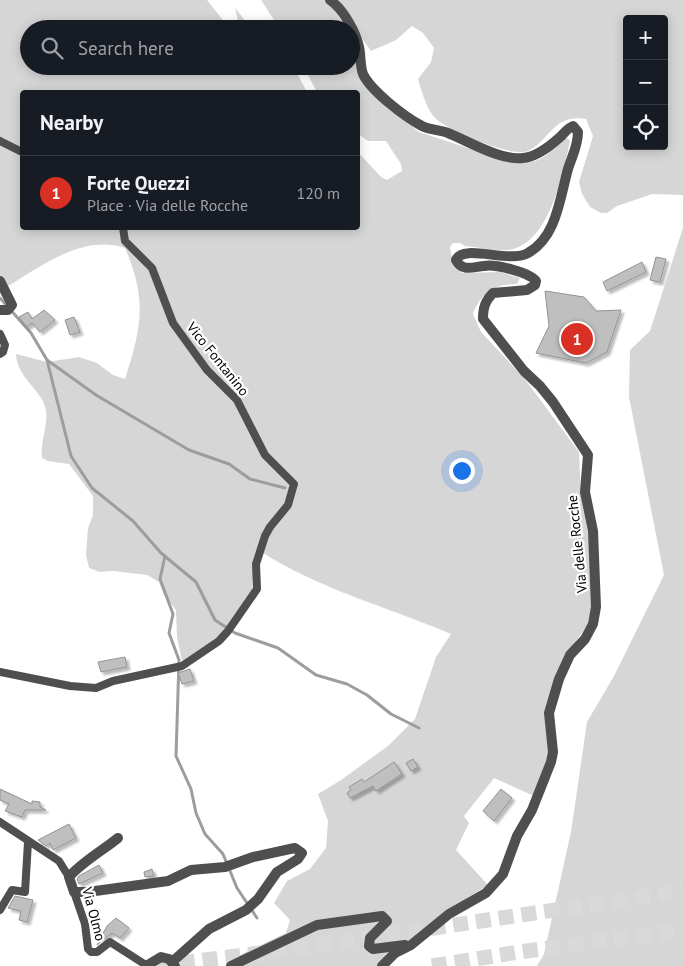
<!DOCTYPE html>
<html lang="en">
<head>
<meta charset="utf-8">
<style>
  body { margin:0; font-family:"PT Sans",sans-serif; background:#20242c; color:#f1f3f6 }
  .controls { position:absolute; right:15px; top:15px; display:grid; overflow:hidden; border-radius:5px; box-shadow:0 2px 12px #0003 }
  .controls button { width:45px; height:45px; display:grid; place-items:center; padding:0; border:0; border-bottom:1px solid #363941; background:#171b24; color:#f1f3f6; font:25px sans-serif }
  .you { position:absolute; left:461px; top:470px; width:18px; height:18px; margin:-12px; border:4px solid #fff; border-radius:50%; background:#1a73e8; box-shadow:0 0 0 8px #1a73e833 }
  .badge { display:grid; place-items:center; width:32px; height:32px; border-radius:50%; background:#d93025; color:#fff; font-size:16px; font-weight:700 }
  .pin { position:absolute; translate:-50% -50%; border:2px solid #fff; box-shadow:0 1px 5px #0006 }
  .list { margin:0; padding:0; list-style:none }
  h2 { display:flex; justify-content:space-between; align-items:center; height:65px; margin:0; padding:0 20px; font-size:21px }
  h2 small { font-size:16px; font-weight:400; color:#9ea1a6 }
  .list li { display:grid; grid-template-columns:32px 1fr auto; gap:15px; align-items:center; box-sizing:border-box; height:75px; padding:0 20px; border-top:1px solid #363941 }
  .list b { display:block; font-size:19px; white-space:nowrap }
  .list p { margin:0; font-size:16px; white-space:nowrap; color:#9ea1a6 }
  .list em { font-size:16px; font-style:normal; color:#9ea1a6 }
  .icon { flex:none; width:28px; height:28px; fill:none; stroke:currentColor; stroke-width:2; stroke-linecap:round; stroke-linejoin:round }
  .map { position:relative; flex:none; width:683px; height:966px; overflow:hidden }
  .search { position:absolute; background:#171b24; box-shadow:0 2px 12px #0003; left:20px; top:20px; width:340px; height:55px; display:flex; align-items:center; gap:12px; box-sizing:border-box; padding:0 18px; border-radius:28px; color:#9ea1a6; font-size:19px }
  .panel { position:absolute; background:#171b24; box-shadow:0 2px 12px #0003; left:20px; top:90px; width:340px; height:140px; border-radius:5px }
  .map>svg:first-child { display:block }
  .green { fill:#d6d6d6; fill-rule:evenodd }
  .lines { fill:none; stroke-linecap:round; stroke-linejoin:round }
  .stream { stroke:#9d9d9d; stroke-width:3 }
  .building { fill:#bfbfbf; stroke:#939393; filter:url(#shadow) }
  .motorway-tunnel { stroke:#d9d9d9; stroke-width:15; stroke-dasharray:15 8; stroke-linecap:butt }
  .pedestrian { stroke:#4f4f4f; stroke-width:8 }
  .minor { stroke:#4f4f4f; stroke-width:10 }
  .labels { text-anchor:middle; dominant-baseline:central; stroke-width:4.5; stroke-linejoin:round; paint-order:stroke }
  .street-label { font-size:14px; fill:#000; stroke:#fff }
</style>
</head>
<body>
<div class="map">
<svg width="683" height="966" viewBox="0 0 683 966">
  <defs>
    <filter id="shadow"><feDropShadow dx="3" dy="3" stdDeviation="1" flood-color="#0004"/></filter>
  </defs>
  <rect width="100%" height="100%" fill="#fff"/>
  <g class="green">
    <path d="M0 0H207L230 29H29V66H293L307 92H22V228H358V152L381 177 387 180 402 171 401 164 386 141H368L358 134V92H317L303 66H351V42L360 78 366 87 419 132 513 163C543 164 545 156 566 137L570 141C563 174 549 245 508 250 495 251 478 247 465 246L460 243H453L450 247 453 264 462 273 500 272 520 278 517 284C494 284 481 293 473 314L481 332 524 378 579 452 581 496 590 544 592 606 588 624 561 662 547 761 534 796 494 778 464 816 469 823 456 850 488 885 464 900 419 934 386 954 379 966H225L240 955 286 933 290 920 274 903 287 881 310 869 326 848 328 821 318 794 341 780 388 746 415 719 436 657 451 634C386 606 317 589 257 549L254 559 252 591 229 626 216 639 182 661 177 637 176 610 164 595 159 582 147 575 113 571 100 572 89 568 86 555 88 528 93 515V496L69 464 48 461 42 458C40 442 48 427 46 411 44 391 17 379 16 354L47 362 79 357 97 363 113 375 125 379C142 327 147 299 125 248 81 233 36 270 0 291Z"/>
    <polygon points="261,0 324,0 335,11 346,29 280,29"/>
    <path d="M339 0H683V195L652 194 617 206 607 213H601L590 207 582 194 579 182 593 136 586 119C554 113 550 140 528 151 512 158 447 130 435 118 426 108 422 92 418 79L431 62 434 48 423 33 412 26 396 40 371 51 347 16ZM627 19H664V146H627Z"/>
    <polygon points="235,8 252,29 240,29"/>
    <polygon points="683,228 683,966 537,966 544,954 571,832 587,722 614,676 664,575 629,397 630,350 650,331"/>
  </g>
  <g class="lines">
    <g class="stream">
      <polyline points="0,298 31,333 47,360 96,395 189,450 229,464 250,479 285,488"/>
      <polyline points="47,360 71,456 92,488 133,521 161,553 196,582 215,620 235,633 278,648 316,675 347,684 367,695 391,714 419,728"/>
      <polyline points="165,556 160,579 173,614 169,633 179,660 176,756 191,789 196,813 205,834 223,854 237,888 257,918"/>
    </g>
  </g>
  <g class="building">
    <polygon points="656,257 666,259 660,282 650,280"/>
    <polygon points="642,262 646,272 607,291 603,282"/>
    <polygon points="545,291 584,297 596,311 621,310 607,352 586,363 536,353 549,326"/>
    <polygon points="44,310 55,320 40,332 32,323 27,327 19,317 28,312 32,319"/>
    <polygon points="74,317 80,332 70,335 65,320"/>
    <polygon points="125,657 127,667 101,672 98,662"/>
    <polygon points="190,669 194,681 182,684 178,673"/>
    <polygon points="413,759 418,767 411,771 406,763"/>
    <polygon points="394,762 402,774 376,791 373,786 350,798 347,793 351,790 349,787 362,779 364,782"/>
    <polygon points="0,789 32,804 32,801 40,802 40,807 46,810 25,810 22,817 5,811 9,804 0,800"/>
    <polygon points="501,789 512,798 494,821 483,811"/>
    <polygon points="69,824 76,838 53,850 50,843 46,846 38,840"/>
    <polygon points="99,865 103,873 79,884 77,879 79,876"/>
    <polygon points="152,869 154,876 145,877 144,872"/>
    <polygon points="15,896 33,900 27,922 19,920 21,911 8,908"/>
    <polygon points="116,918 129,928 120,938 112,933 97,945 107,926"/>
  </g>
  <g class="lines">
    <g class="motorway-tunnel">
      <polyline points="157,966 299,948 683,891"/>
      <polyline points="432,966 519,952 683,930"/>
    </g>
    <g class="pedestrian">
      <polyline points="0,141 22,152"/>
      <polyline points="0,334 5,345 3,352 0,354"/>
      <polyline points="0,672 70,686 96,688 113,681 182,666 219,641 228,631 257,589 256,564 265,536 270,527 288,505 294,484 265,455 237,400 207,370 173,323 152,268 125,241 123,228"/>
      <polyline points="0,822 59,861 69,877"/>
      <polyline points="74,892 85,924 88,949 91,952 97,952 110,942 146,965"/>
      <polyline points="0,910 12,890 25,892 28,842"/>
    </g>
    <g class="minor">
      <path d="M330 0C343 9 356 32 359 47 361 56 360 66 363 74 371 91 405 117 422 126 430 130 440 130 448 133 468 141 501 161 523 158 536 157 549 147 559 138 564 134 566 129 573 126L578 132C578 146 572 156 568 169 560 197 557 237 528 253 510 264 463 243 456 260 462 272 473 267 484 266 495 264 529 272 536 281L535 285 527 290 493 293C485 301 483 308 483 319L524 371 540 386 553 402 588 455 585 492 593 531 596 607 593 624 585 639 570 655 559 679 549 713 553 752 551 762 532 810 517 836 503 874 486 893 449 914 411 945 395 953 382 966"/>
      <polyline points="0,281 12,305 8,310 0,310"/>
      <path d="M118 838C102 851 82 862 69 877L74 892H88L168 881 191 870 225 867 253 857 290 849 295 848 302 853 298 859 277 872 258 899 246 910 209 929 172 962"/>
      <polyline points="146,966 161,957 169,959 175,966"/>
      <polyline points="231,966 317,925 382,916 387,921 370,938 369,946 373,949 405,945"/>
    </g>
  </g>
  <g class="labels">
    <g class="street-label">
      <text transform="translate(218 359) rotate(51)">Vico Fontanino</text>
      <text transform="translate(577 544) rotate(-96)">Via delle Rocche</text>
      <text transform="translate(94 914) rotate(75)">Via Olmo</text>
    </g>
  </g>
</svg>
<div class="controls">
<button>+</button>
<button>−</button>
<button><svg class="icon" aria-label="locate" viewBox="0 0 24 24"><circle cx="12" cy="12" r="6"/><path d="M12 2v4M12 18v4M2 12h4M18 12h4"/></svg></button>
</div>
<div class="you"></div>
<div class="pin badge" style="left:577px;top:339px">1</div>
<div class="search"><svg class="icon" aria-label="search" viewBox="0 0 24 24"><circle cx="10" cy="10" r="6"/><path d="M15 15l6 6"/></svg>Search here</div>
<section class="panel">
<h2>Nearby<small></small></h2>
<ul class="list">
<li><span class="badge">1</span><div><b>Forte Quezzi</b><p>Place · Via delle Rocche</p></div><em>120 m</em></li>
</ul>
</section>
</div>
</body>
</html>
